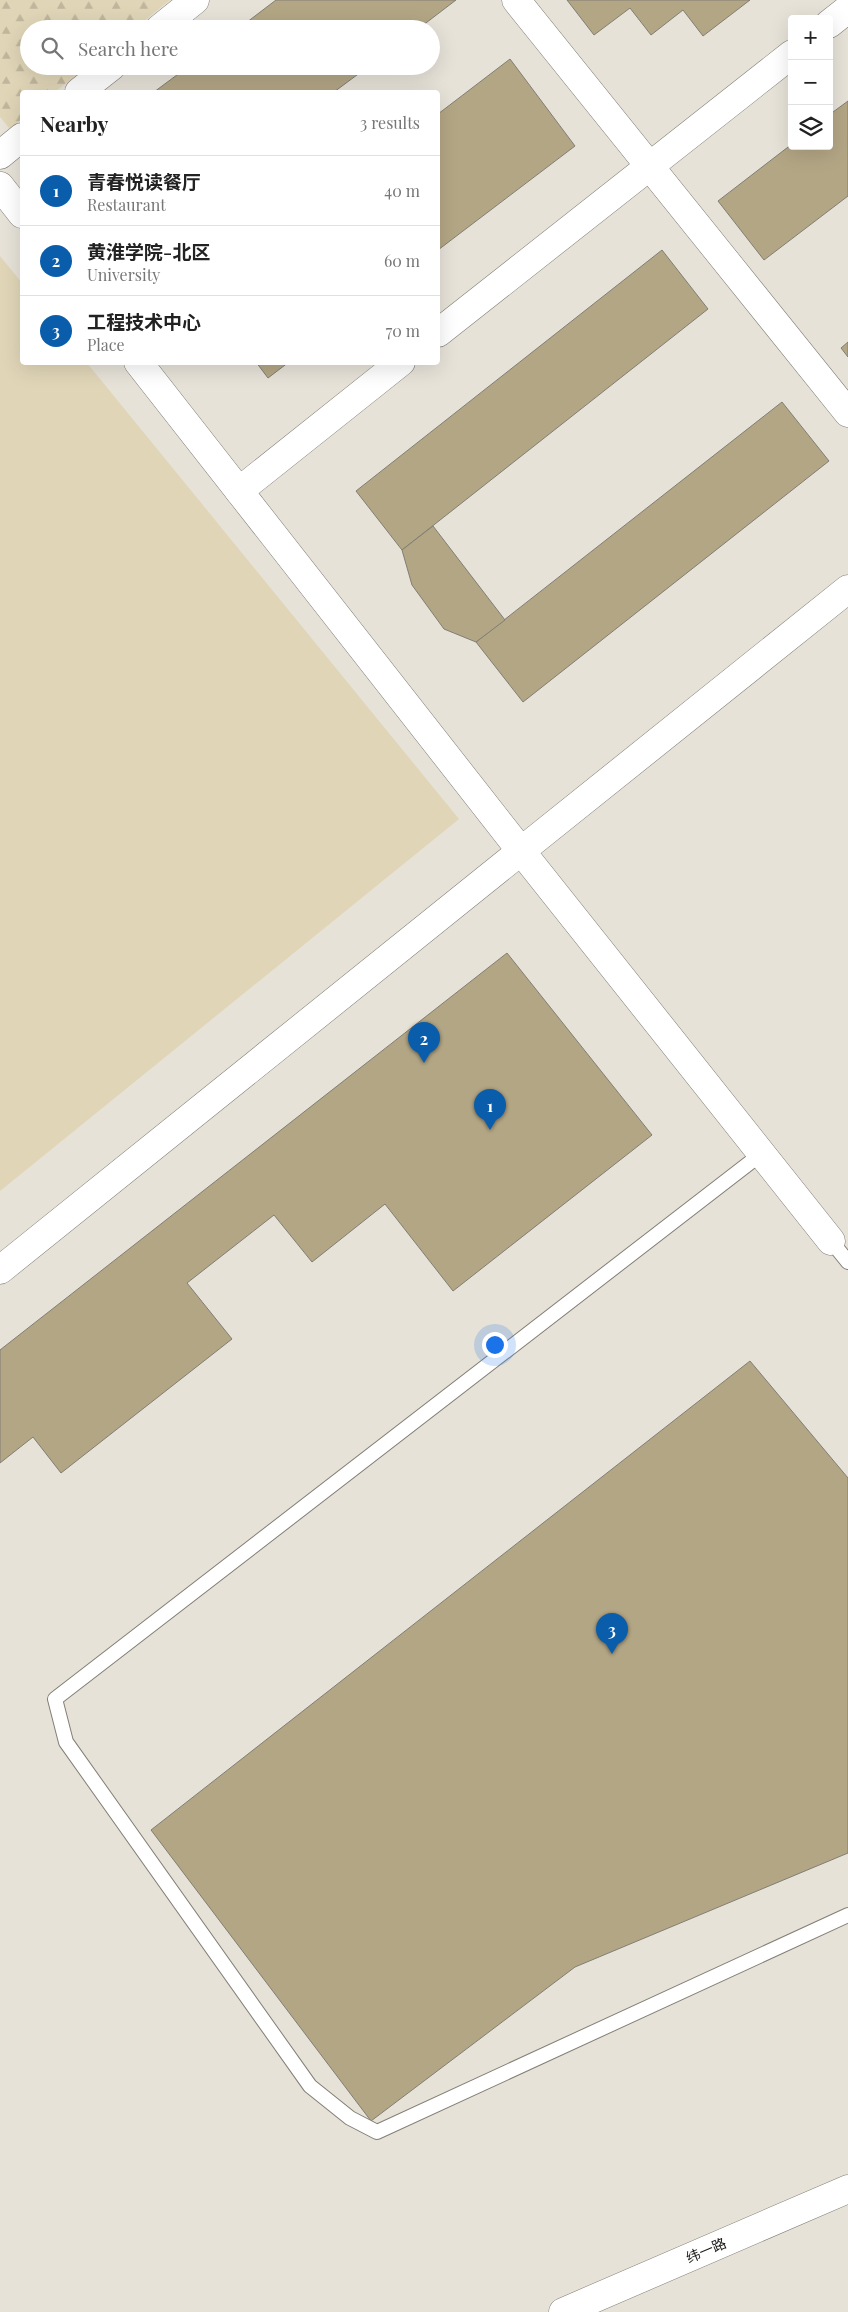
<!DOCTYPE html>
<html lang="en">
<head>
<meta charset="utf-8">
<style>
  body { margin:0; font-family:"Playfair Display","Noto Sans SC",serif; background:#f6f6f6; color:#222 }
  .controls { position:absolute; right:15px; top:15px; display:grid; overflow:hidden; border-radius:5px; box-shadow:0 5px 20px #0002 }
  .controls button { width:45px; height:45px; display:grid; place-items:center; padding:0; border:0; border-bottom:1px solid #e0e0e0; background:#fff; color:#222; font:25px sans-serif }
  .you { position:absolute; left:494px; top:1344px; width:18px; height:18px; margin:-12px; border:4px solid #fff; border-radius:50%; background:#1a73e8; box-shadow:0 0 0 8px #1a73e833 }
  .badge { display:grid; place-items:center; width:32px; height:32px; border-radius:50%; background:#0a5dab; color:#fff; font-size:16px; font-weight:700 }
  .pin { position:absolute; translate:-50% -41px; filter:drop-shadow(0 1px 2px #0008) }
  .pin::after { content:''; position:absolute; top:26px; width:18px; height:15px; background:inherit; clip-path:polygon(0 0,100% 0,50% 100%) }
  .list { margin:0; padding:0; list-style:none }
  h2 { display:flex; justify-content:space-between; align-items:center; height:65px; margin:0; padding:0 20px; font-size:21px }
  h2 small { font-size:16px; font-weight:400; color:#767676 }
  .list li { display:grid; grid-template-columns:32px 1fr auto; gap:15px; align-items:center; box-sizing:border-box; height:70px; padding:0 20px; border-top:1px solid #e0e0e0 }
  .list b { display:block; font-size:19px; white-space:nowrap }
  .list p { margin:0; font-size:16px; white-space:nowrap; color:#767676 }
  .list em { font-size:16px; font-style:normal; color:#767676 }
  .icon { flex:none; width:28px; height:28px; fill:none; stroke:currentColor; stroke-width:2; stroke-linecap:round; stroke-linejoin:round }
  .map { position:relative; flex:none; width:848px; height:2312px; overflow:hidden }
  .search { position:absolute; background:#fff; box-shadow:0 5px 20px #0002; left:20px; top:20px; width:420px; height:55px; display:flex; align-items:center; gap:12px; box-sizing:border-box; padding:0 18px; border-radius:28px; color:#767676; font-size:19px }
  .panel { position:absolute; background:#fff; box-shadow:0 5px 20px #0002; left:20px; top:90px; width:420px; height:275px; border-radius:5px }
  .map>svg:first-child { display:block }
  .forest { fill:url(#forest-firs) }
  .pitch { fill:#e0d5b7 }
  .building { fill:#b3a685; stroke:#817e74 }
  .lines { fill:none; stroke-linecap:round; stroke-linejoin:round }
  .service-casing { stroke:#837f76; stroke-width:16 }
  .minor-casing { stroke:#837f76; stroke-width:29 }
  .tertiary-casing { stroke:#837f76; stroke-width:29 }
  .service { stroke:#fff; stroke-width:14 }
  .minor { stroke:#fff; stroke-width:28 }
  .tertiary { stroke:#fff; stroke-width:28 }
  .labels { text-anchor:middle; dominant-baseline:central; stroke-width:4; stroke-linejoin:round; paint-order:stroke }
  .street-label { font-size:14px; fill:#191714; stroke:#fff }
</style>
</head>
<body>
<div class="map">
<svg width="848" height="2312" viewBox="0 0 848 2312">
  <defs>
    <pattern id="forest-firs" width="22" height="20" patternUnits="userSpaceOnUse" patternTransform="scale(1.25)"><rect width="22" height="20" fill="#e0d5b7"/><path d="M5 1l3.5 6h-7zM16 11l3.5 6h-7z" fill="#c0b69c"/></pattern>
  </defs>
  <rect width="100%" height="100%" fill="#e6e2d8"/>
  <polygon class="forest" points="0,0 170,0 134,29 29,29 29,66 88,66 55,92 22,92 22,119 10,129 0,117"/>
  <polygon class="pitch" points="0,256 22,283 22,362 87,363 459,819 0,1191"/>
  <g class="building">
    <polygon points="276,0 456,0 418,29 238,29"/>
    <polygon points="567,0 750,0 703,36 683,10 651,35 630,8 594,35"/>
    <polygon points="510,59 575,146 438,250 438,114"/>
    <polygon points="189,66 369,66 334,92 154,92"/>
    <polygon points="848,101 848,196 764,260 718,201 792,144 792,146 829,146 829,115"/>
    <polygon points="662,250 708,309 402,550 356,491"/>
    <polygon points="848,342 848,357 841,348"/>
    <polygon points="256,362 289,362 268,378"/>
    <polygon points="782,402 829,461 523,702 476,642"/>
    <polygon points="433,526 505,620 476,642 444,629 412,585 402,550"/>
    <polygon points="507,953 652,1135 453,1291 385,1204 312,1262 274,1215 187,1283 232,1339 61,1473 33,1437 0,1463 0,1350"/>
    <polygon points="750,1361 848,1478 848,1853 575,1967 371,2121 151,1830"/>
  </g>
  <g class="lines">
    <g class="service-casing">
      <g id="service">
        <polyline points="761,1154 55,1699 66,1742 310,2086 350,2118 377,2132 848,1915"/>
        <polyline points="831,1241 848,1262"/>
      </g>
    </g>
    <g class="minor-casing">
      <g id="minor">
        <polyline points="516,0 848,413"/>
        <polyline points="829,24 848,9"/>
        <polyline points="159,29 195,0"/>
        <polyline points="79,92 112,66"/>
        <polyline points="0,155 22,137"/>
        <polyline points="0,186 22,214"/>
        <polyline points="438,333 792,54"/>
        <polyline points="138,362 521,851 848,589"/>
        <polyline points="239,491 401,362"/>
        <polyline points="0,1270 521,851 831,1241"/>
      </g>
    </g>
    <g class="tertiary-casing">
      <polyline id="tertiary" points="563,2312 848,2189"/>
    </g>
    <use href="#service" class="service"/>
    <use href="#minor" class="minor"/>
    <use href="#tertiary" class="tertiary"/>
  </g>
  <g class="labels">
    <g class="street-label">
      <text transform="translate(706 2250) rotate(-23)">纬一路</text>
    </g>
  </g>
</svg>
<div class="controls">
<button>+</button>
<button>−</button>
<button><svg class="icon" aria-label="layers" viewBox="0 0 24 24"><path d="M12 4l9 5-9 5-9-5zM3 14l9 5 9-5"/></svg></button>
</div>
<div class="you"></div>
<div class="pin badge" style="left:490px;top:1130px">1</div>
<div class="pin badge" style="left:424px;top:1063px">2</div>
<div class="pin badge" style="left:612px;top:1654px">3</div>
<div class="search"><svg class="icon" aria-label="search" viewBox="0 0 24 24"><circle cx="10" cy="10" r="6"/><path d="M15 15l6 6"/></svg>Search here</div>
<section class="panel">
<h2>Nearby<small>3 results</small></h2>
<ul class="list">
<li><span class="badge">1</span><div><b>青春悦读餐厅</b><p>Restaurant</p></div><em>40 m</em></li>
<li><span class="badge">2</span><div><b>黄淮学院-北区</b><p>University</p></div><em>60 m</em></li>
<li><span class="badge">3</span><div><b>工程技术中心</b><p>Place</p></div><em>70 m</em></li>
</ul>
</section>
</div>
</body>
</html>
